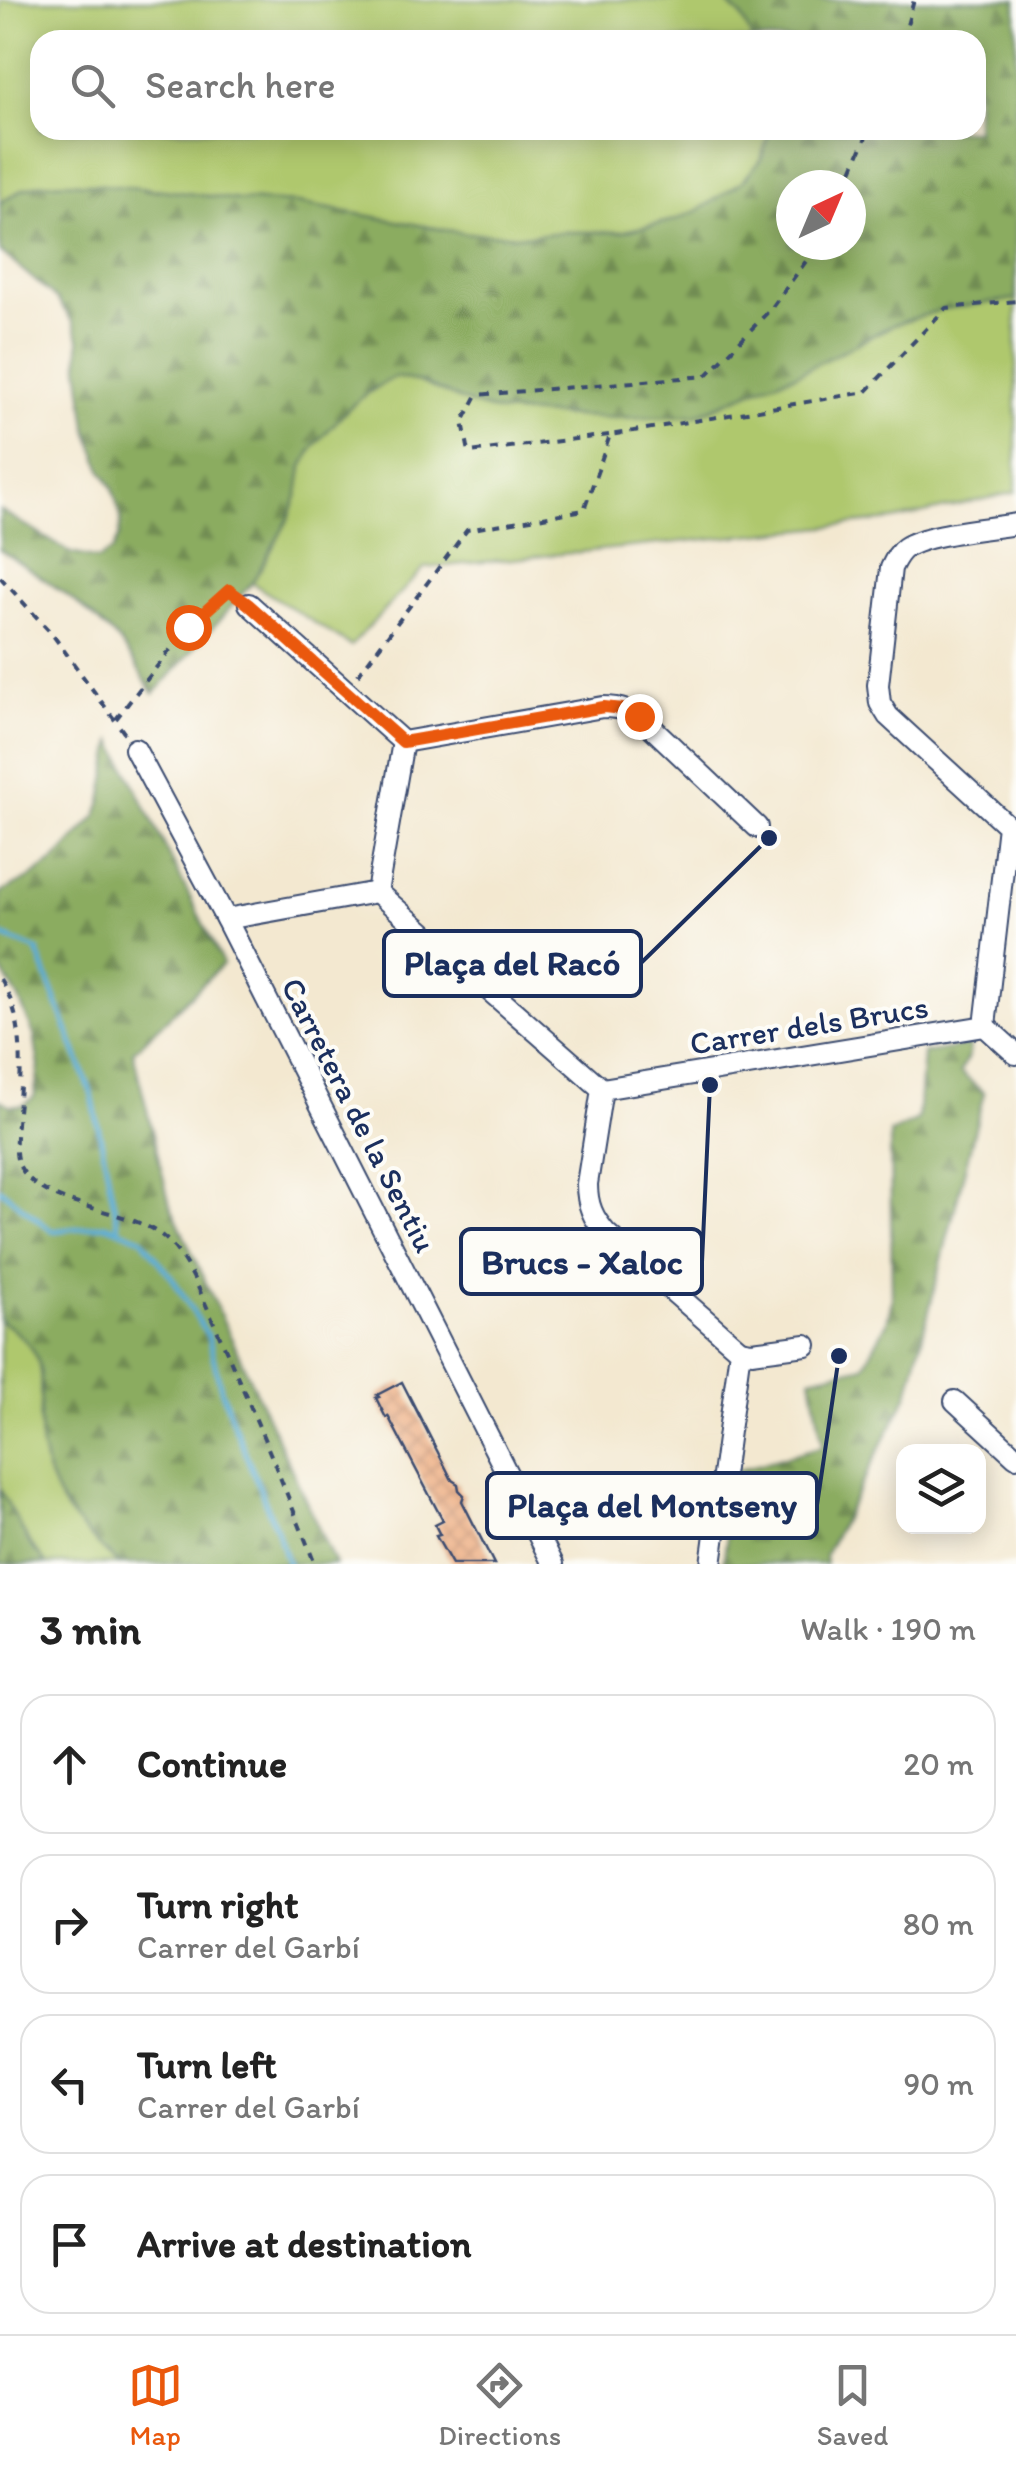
<!DOCTYPE html>
<html lang="en">
<head>
<meta charset="utf-8">
<style>
  body { margin:0; font-family:Itim,sans-serif; background:#f6f6f6; color:#222 }
  .controls { position:absolute; right:30px; bottom:30px; display:grid; overflow:hidden; border-radius:20px; box-shadow:0 5px 25px #0003 }
  .controls button { width:90px; height:90px; display:grid; place-items:center; padding:0; border:0; border-bottom:2px solid #e0e0e0; background:#fff; color:#222; font:50px sans-serif }
  .compass { position:absolute; left:776px; top:170px; width:90px; height:90px; border-radius:50%; background:#fff; box-shadow:0 5px 25px #0003; rotate:44deg }
  .stop { position:absolute; width:30px; height:30px; margin:-22px; border:8px solid #ea580c; border-radius:50%; background:#fff }
  .stop.end { background:#ea580c; border-color:#fff; box-shadow:0 2px 10px #0008 }
  .list { margin:0; padding:0; list-style:none }
  h2 { display:flex; justify-content:space-between; align-items:center; height:130px; margin:0; padding:0 40px; font-size:42px }
  h2 small { font-size:32px; font-weight:400; color:#767676 }
  .list li { display:grid; grid-template-columns:65px 1fr auto; gap:30px; align-items:center; box-sizing:border-box; height:140px; margin:0 20px 20px; padding:0 20px; border:2px solid #e0e0e0; border-radius:30px }
  .list b { display:block; font-size:38px; white-space:nowrap }
  .list p { margin:0; font-size:32px; white-space:nowrap; color:#767676 }
  .list em { font-size:32px; font-style:normal; color:#767676 }
  .icon { flex:none; width:55px; height:55px; fill:none; stroke:currentColor; stroke-width:2; stroke-linecap:round; stroke-linejoin:round }
  .map { position:relative; flex:none; width:1016px; height:1564px; overflow:hidden }
  .search { position:absolute; background:#fff; box-shadow:0 5px 25px #0003; left:30px; right:30px; top:30px; height:110px; display:flex; align-items:center; gap:25px; box-sizing:border-box; padding:0 35px; border-radius:30px; color:#767676; font-size:38px }
  .sheet { height:770px; background:#fff }
  nav { display:flex; justify-content:space-around; align-items:center; box-sizing:border-box; height:140px; border-top:2px solid #e0e0e0; background:#fff; font-size:28px; color:#767676 }
  nav a { display:grid; justify-items:center; gap:5px }
  nav .on { color:#ea580c }
  .map>svg:first-child { display:block }
  .green { fill:#afc86d; stroke:#657c66; stroke-width:2.5 }
  .forest { fill:url(#forest-firs); stroke:#536e5f; stroke-width:2.5; fill-rule:evenodd }
  .lines { fill:none; stroke-linecap:round; stroke-linejoin:round }
  .stream { stroke:#5aacd5; stroke-width:5 }
  .building { fill:url(#building-cross-hatch) }
  .street-casing { stroke:#3b4b6f; stroke-width:24 }
  .path { stroke:#3b4b6f; stroke-width:4; stroke-dasharray:8 8; stroke-linecap:butt }
  .street { stroke:#fff; stroke-width:20 }
  .route { stroke:#ea580c; stroke-width:12 }
  .labels { text-anchor:middle; dominant-baseline:central; stroke-width:8; stroke-linejoin:round; paint-order:stroke }
  .street-label { font-size:32px; fill:#1b2f5e; stroke:#fdfcf7 }
  .leader { fill:none; stroke:#1b2f5e; stroke-width:4 }
  .callout-dot { fill:#1b2f5e; stroke:#fdfcf7; stroke-width:4 }
  .callout { fill:#fdfcf7; stroke:#1b2f5e; stroke-width:4 }
  .callout-label { font-size:35px; text-anchor:middle; font-weight:bold; fill:#1b2f5e }
</style>
</head>
<body>
<div class="map">
<svg width="1016" height="1564" viewBox="0 0 1016 1564">
  <defs>
    <pattern id="forest-firs" width="22" height="20" patternUnits="userSpaceOnUse" patternTransform="scale(2.5)"><rect width="22" height="20" fill="#8bac60"/><path d="M5 1l3.5 6h-7zM16 11l3.5 6h-7z" fill="#718c52"/></pattern>
    <pattern id="building-cross-hatch" width="8" height="8" patternUnits="userSpaceOnUse" patternTransform="scale(2.5)"><rect width="8" height="8" fill="#eeb289"/><path d="M0 0l8 8M0 8l8-8" fill="none" stroke="#cc9979"/></pattern>
  </defs>
  <rect width="100%" height="100%" fill="#fdfcf7"/>
  <filter id="ink" filterUnits="userSpaceOnUse"><feTurbulence type="fractalNoise" baseFrequency=".01" numOctaves="2"/><feDisplacementMap in="SourceGraphic" scale="20" xChannelSelector="R" yChannelSelector="G"/><feConvolveMatrix kernelMatrix="1 2 1 2 8 2 1 2 1" color-interpolation-filters="sRGB"/></filter>
  <filter id="wash" filterUnits="userSpaceOnUse"><feTurbulence type="fractalNoise" baseFrequency=".0048" numOctaves="4" result="noise"/><feDisplacementMap in="SourceGraphic" scale="40" xChannelSelector="R" yChannelSelector="G"/><feGaussianBlur stdDeviation="2.25" result="paint"/><feColorMatrix in="noise" values="0 0 0 0 0 0 0 0 0 0 0 0 0 0 0 0 0 1.4 0 .05"/><feComposite in="paint" operator="in"/></filter>
  <g filter="url(#wash)">
    <rect width="100%" height="100%" fill="#f3e8d0"/>
    <g class="green">
      <polygon points="0,0 724,0 741,16 753,40 40,40 40,130 770,130 769,134 761,159 744,180 722,195 699,210 675,220 621,232 565,232 526,236 463,233 297,203 239,200 162,190 66,182 40,184 23,189 0,203"/>
      <path d="M1016 299V492L893 520 424 568 351 646 252 583C265 560 280 538 290 514 297 499 297 484 302 469 315 430 361 395 395 377L420 382 473 405 499 412 616 418 696 415 768 384 795 375 891 326 943 309Z"/>
      <path d="M0 1320C13 1330 31 1342 37 1358 43 1375 40 1395 40 1412 39 1435 43 1460 51 1481 63 1515 93 1539 119 1564H47C27 1542 13 1517 0 1489Z"/>
    </g>
    <g class="forest">
      <path d="M724 0H1016V299L943 309 891 326 795 375 768 384 696 415 616 418 499 412 473 405 420 382 395 377 371 390 350 407 314 446 302 468 298 494 289 518 252 583 154 694C141 677 134 658 119 642 85 605 42 577 0 550V510L71 553 98 559 113 550 119 537 121 520 113 488 102 471 87 427 79 367V338L73 322 57 299 0 251V203L23 189 40 184 66 182 162 190 239 200 297 203 463 233 526 236 565 232H621L675 220 699 210 722 195 744 180 761 159 770 130H976V40H753L741 16ZM851 185V245H791V185Z"/>
      <path d="M113 741 223 964 133 1052 170 1205 335 1564H119C93 1539 63 1515 51 1481 43 1460 39 1435 40 1412 40 1395 43 1374 37 1358 31 1342 13 1329 0 1320V1100L9 1105 22 1106 34 1097 39 1067 34 1035 19 999 0 968V893L33 876 54 861 97 815 102 801Z"/>
      <polygon points="970,1045 969,1055 960,1072 984,1093 908,1394 825,1555 826,1564 723,1564 736,1471 823,1446 811,1378 864,1366 887,1322 892,1300 890,1133 918,1120 923,1053"/>
      <polygon points="0,1489 31,1546 47,1564 0,1564"/>
    </g>
    <g class="lines">
      <g class="stream">
        <polyline points="0,935 37,950 92,1095 119,1230"/>
        <polyline points="0,1189 52,1231 106,1225 142,1239 173,1279 208,1336 221,1389 234,1425 277,1531 288,1564"/>
      </g>
    </g>
    <g id="blocks">
      <polygon class="building" points="402,1382 452,1480 458,1484 459,1490 464,1495 462,1501 494,1564 452,1564 436,1536 440,1535 435,1525 443,1521 388,1416 386,1418 376,1398 379,1397 377,1395"/>
    </g>
  </g>
  <g filter="url(#ink)">
    <use href="#blocks" fill-opacity="0" stroke="#3b4b6f" stroke-width="2.5"/>
    <g class="lines">
      <g class="street-casing">
        <g id="street">
          <path d="M249 604 403 742 603 707C620 707 633 711 646 722L757 827"/>
          <polyline points="135,749 226,919 553,1564"/>
          <polyline points="377,892 403,742"/>
          <polyline points="226,919 377,892 602,1089"/>
          <path d="M985 1026 1008 826 888 716 880 703 878 685 891 568C895 560 898 553 905 548 926 533 989 529 1016 524"/>
          <path d="M602 1089 587 1184C587 1205 593 1218 606 1233L740 1350 711 1564"/>
          <polyline points="602,1089 985,1026 1016,1054"/>
          <polyline points="740,1350 752,1352 806,1345"/>
          <polyline points="955,1401 1016,1457"/>
        </g>
      </g>
      <g class="path">
        <polyline points="903,40 914,0"/>
        <polyline points="846,185 869,130"/>
        <polyline points="609,435 469,452 463,422 477,395 706,376 770,310 818,245"/>
        <polyline points="0,577 52,634 125,734"/>
        <polyline points="358,675 467,530 584,510 610,435 866,392 946,308 1016,301"/>
        <polyline points="116,719 188,627 229,590 232,593"/>
        <path d="M0 979C25 1018 22 1067 18 1112 17 1125 13 1154 19 1165 44 1212 126 1204 166 1239 190 1261 204 1302 218 1332 252 1408 284 1486 315 1564"/>
      </g>
      <use href="#street" class="street"/>
    </g>
  </g>
  <g class="lines" filter="url(#ink)">
    <polyline class="route" points="188,627 229,590 248,604 403,742 604,707 622,709 639,716"/>
  </g>
  <g class="labels">
    <g class="street-label">
      <text transform="translate(809 1025) rotate(-9)">Carrer dels Brucs</text>
      <text transform="translate(359 1115) rotate(63)">Carretera de la Sentiu</text>
    </g>
  </g>
  <path class="leader" d="M769 838L641 963M710 1085L702 1262M839 1356L817 1505"/>
  <g class="callout-dot">
    <circle cx="769" cy="838" r="10"/>
    <circle cx="710" cy="1085" r="10"/>
    <circle cx="839" cy="1356" r="10"/>
  </g>
  <g class="callout">
    <rect x="384" y="931" width="257" height="65" rx="10"/>
    <rect x="461" y="1229" width="241" height="65" rx="10"/>
    <rect x="487" y="1473" width="330" height="65" rx="10"/>
  </g>
  <g class="callout-label">
    <text x="512" y="975">Plaça del Racó</text>
    <text x="582" y="1274">Brucs - Xaloc</text>
    <text x="652" y="1517">Plaça del Montseny</text>
  </g>
</svg>
<div class="controls">
<button><svg class="icon" aria-label="layers" viewBox="0 0 24 24"><path d="M12 4l9 5-9 5-9-5zM3 14l9 5 9-5"/></svg></button>
</div>
<svg class="compass" viewBox="-18 -18 36 36"><path d="M0-13l5 13h-10z" fill="#e53935"/><path d="M0 13l5-13h-10z" fill="#767676"/></svg>
<div class="stop" style="left:188px;top:627px"></div>
<div class="stop end" style="left:639px;top:716px"></div>
<div class="search"><svg class="icon" aria-label="search" viewBox="0 0 24 24"><circle cx="10" cy="10" r="6"/><path d="M15 15l6 6"/></svg>Search here</div>
</div>
<section class="sheet">
<h2>3 min<small>Walk · 190 m</small></h2>
<ul class="list">
<li><svg class="icon" aria-label="ahead" viewBox="0 0 24 24"><path d="M12 20V5M6 11l6-6 6 6"/></svg><div><b>Continue</b></div><em>20 m</em></li>
<li><svg class="icon" aria-label="right" viewBox="0 0 24 24"><path d="M7 20v-9h11M14 6l5 5-5 5"/></svg><div><b>Turn right</b><p>Carrer del Garbí</p></div><em>80 m</em></li>
<li><svg class="icon" aria-label="left" viewBox="0 0 24 24"><path d="M17 20v-9H6M10 6l-5 5 5 5"/></svg><div><b>Turn left</b><p>Carrer del Garbí</p></div><em>90 m</em></li>
<li><svg class="icon" aria-label="arrive" viewBox="0 0 24 24"><path d="M6 21V4h12l-3 4 3 4H6"/></svg><div><b>Arrive at destination</b></div></li>
</ul>
</section>
<nav>
<a class="on"><svg class="icon" aria-label="map" viewBox="0 0 24 24"><path d="M3 6l6-2 6 2 6-2v14l-6 2-6-2-6 2zM9 4v14M15 6v14"/></svg>Map</a>
<a><svg class="icon" aria-label="directions" viewBox="0 0 24 24"><path d="M12 3l9 9-9 9-9-9zM9 14v-3h6M13 9l2 2-2 2"/></svg>Directions</a>
<a><svg class="icon" aria-label="saved" viewBox="0 0 24 24"><path d="M7 4h10v16l-5-4-5 4z"/></svg>Saved</a>
</nav>
</body>
</html>
